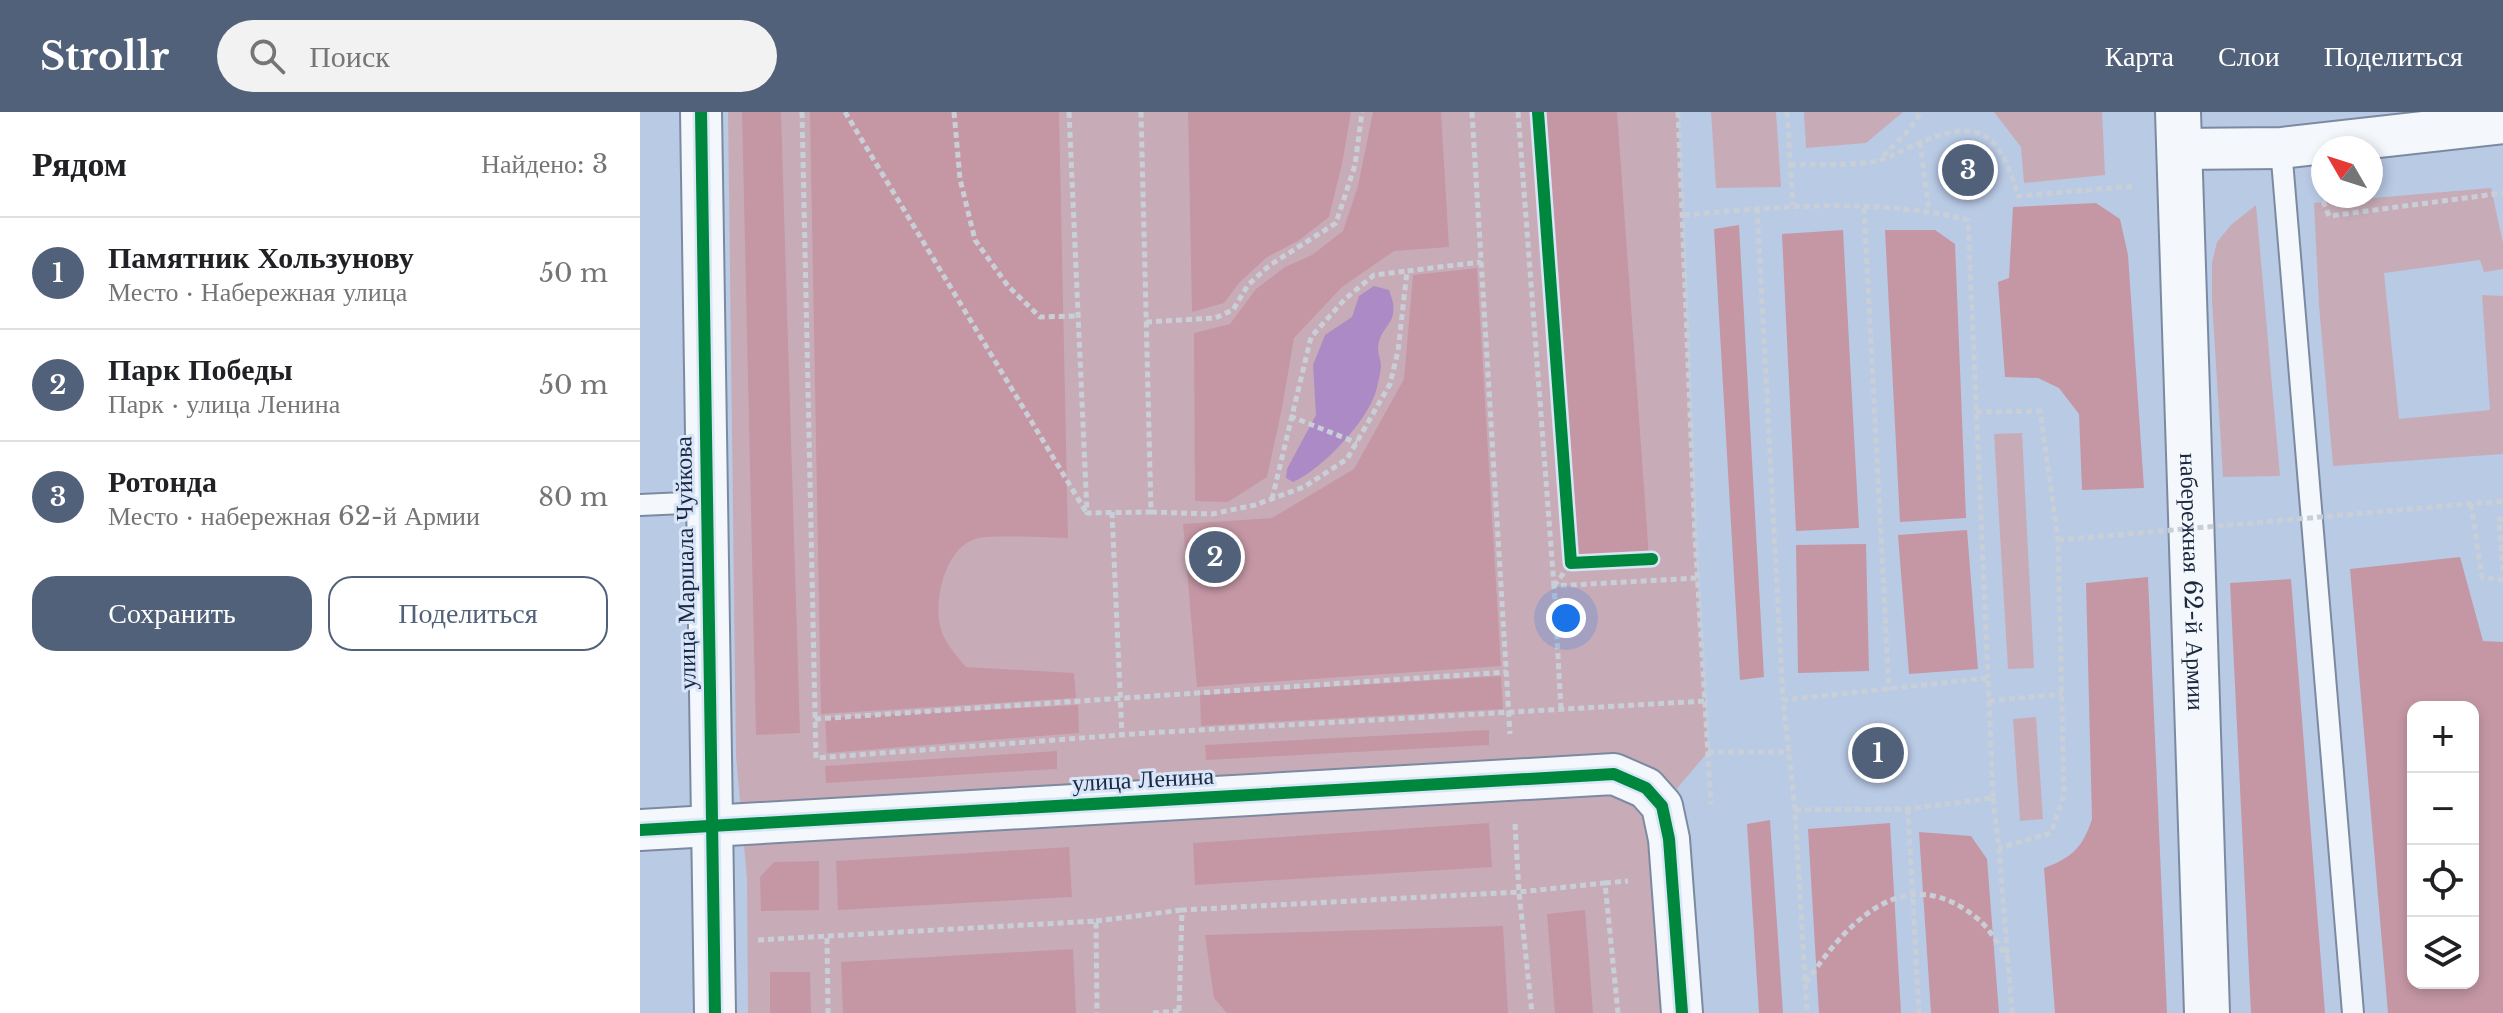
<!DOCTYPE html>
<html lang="ru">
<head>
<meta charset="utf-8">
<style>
  body { margin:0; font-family:"Libre Baskerville",serif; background:#f2f2f2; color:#202124 }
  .controls { position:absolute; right:24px; bottom:24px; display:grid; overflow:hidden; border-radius:16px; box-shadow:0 4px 12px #0003 }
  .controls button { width:72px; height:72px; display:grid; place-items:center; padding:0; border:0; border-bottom:2px solid #e0e0e0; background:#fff; color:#202124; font:40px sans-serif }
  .compass { position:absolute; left:1671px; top:24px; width:72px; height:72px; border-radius:50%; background:#fff; box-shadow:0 4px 12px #0003; rotate:309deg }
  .you { position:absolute; left:926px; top:506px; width:28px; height:28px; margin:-20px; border:6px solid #fff; border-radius:50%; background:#1a73e8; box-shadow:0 0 0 12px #1a73e833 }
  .badge { display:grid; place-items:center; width:52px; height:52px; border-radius:50%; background:#52617a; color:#fff; font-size:26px; font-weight:700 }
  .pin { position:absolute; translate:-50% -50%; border:4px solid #fff; box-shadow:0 2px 8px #0006 }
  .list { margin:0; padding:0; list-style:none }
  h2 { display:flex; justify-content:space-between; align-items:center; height:104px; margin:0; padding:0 32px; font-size:34px }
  h2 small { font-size:26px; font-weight:400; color:#757577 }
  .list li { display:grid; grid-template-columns:52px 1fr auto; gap:24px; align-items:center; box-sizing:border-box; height:112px; padding:0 32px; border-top:2px solid #e0e0e0 }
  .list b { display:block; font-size:30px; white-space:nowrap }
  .list p { margin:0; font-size:26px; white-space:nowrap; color:#757577 }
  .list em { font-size:26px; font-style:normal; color:#757577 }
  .actions { display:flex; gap:16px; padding:24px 32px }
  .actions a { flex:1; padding:18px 0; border:2px solid #52617a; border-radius:24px; text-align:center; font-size:28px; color:#52617a }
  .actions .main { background:#52617a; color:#fff }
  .icon { flex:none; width:44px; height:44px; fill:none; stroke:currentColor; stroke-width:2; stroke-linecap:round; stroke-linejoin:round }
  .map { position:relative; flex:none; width:1863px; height:901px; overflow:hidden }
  header { display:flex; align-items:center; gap:48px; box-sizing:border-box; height:112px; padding:0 40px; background:#52617a; color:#fff }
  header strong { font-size:38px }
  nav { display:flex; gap:44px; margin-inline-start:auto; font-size:28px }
  .search { width:560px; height:72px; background:#f2f2f2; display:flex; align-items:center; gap:20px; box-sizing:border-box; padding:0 28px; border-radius:44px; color:#757577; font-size:30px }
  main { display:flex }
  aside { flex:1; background:#fff }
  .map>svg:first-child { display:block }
  .green { fill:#c7acb8 }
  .forest { fill:#c597a5; fill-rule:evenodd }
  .water { fill:#ac8ac5 }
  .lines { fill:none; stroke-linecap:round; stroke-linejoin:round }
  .service-casing { stroke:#7c8aa1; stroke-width:24 }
  .minor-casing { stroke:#7c8aa1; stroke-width:44 }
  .secondary-casing { stroke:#7c8aa1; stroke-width:48 }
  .path { stroke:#c9cfd7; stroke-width:5; stroke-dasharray:6 4; stroke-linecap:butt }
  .service { stroke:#f4f7fb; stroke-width:20 }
  .minor { stroke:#f4f7fb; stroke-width:40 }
  .secondary { stroke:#f4f7fb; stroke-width:44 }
  .path-bridge { stroke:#c9cfd7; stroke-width:5; stroke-dasharray:6 4; stroke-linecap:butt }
  .cycleway-casing { stroke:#d9e6f9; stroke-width:17 }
  .cycleway { stroke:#00873e; stroke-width:12 }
  .labels { text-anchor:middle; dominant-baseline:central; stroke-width:6; stroke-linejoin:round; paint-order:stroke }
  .street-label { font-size:24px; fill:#1a2941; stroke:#d9e6f9 }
</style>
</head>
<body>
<header>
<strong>Strollr</strong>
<div class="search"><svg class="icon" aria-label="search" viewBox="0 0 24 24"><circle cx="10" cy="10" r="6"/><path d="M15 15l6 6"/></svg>Поиск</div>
<nav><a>Карта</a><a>Слои</a><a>Поделиться</a></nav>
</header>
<main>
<aside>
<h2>Рядом<small>Найдено: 3</small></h2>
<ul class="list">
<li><span class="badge">1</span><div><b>Памятник Хользунову</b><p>Место · Набережная улица</p></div><em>50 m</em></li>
<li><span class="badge">2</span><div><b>Парк Победы</b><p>Парк · улица Ленина</p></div><em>50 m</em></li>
<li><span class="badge">3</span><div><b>Ротонда</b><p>Место · набережная 62-й Армии</p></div><em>80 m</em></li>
</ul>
<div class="actions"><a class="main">Сохранить</a><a>Поделиться</a></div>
</aside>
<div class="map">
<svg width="1863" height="901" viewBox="0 0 1863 901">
  <rect width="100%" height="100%" fill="#b9cae5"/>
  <g class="green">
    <polygon points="88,0 1038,0 1055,425 1068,640 1022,694 1042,901 108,901 107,767 96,644"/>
    <polygon points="1071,0 1136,0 1141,75 1076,76"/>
    <polygon points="1164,0 1263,0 1226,31 1166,36"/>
    <polygon points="1354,0 1462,0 1465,63 1384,71 1381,35"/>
    <polygon points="1851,76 1863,131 1863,157 1844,160 1840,148 1744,161 1759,307 1850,298 1842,183 1863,184 1863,342 1693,354 1679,193 1674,91"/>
    <polygon points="1616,93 1640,364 1583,365 1572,189 1572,151 1577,130 1591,113"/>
    <polygon points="1382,321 1394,556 1368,557 1354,322"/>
    <polygon points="1396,605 1403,707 1380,709 1373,607"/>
  </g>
  <g class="forest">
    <polygon points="102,0 141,0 160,621 116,623"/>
    <path d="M170 0H419L428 426C409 426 349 422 335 427 305 437 294 487 300 513 303 529 316 543 326 555L434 561 436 586 181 602Z"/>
    <polygon points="548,0 711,0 702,52 689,105 658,129 627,145 599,171 584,191 552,200"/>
    <polygon points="733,0 801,0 809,135 754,139 702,175 654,226 642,296 627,365 588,390 555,389 554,221 590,212 616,177 645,155 672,143 703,119 718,74"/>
    <polygon points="906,0 977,0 1009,445 937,448"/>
    <polygon points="1456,91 1480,107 1488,143 1504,376 1442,378 1439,302 1419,276 1398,266 1365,265 1358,170 1369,166 1373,95"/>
    <polygon points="1099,113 1124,565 1100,568 1074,117"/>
    <polygon points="1203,118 1219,416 1156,419 1142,122"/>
    <polygon points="1245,118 1295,118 1315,132 1326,406 1260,410"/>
    <polygon points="837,156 861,554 557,575 543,412 632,406 714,357 764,267 773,163"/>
    <polygon points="1327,418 1338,557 1269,562 1258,423"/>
    <polygon points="1226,432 1229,559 1158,561 1156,433"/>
    <path d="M1820 445 1843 529 1863 530V901H1748L1710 457ZM1773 595H1833V871H1773Z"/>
    <path d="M1508 465 1527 901H1415L1404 756C1432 746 1443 735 1452 707L1446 471Z"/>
    <polygon points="1651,467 1685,901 1611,901 1590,471"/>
    <polygon points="861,564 863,597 561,614 560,583"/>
    <polygon points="438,593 439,621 187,641 185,606"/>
    <polygon points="849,618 849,633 566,648 565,633"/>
    <polygon points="417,639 417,657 186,671 185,654"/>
    <polygon points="1130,708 1143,901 1119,901 1107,712"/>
    <polygon points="849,711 852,755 555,773 553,731"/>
    <polygon points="1250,711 1261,901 1179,901 1168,717"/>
    <polygon points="1279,720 1331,724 1347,747 1359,901 1291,901"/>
    <polygon points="429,735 432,785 198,798 196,749"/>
    <polygon points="179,749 179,798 121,799 120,765 134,750"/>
    <polygon points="945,798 953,901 915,901 907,802"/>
    <polygon points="863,814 868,901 587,901 574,886 565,823"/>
    <polygon points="433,837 436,901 203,901 201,850"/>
    <polygon points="130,860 170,860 171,901 130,901"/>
  </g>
  <path class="water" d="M734 174 749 178C763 213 740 211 738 236 738 242 741 248 741 255 740 262 738 272 736 279 727 310 682 357 653 370L646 366 647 357 676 303 673 253 685 223 712 205 719 184Z"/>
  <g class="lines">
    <g class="service-casing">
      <g id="service">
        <polyline points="1641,36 1713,901"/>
        <polyline points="0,393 66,390"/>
      </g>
    </g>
    <g class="minor-casing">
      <g id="minor">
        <polyline points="61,0 75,901"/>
        <polyline points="1539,37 1641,36 1863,11"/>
        <polyline points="0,718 974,662 1006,676 1022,694 1029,727 1042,901"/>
      </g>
    </g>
    <g class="secondary-casing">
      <g id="secondary">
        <path id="s1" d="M1538 0 1567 901"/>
      </g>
    </g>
    <g class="path">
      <polyline points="162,0 176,646 507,621 1065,589"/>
      <polyline points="205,0 446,400"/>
      <polyline points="314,0 320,67 335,128 368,174 400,205 438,204"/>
      <polyline points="429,0 447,401 511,400 501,0"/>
      <polyline points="832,0 870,622"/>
      <polyline points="878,0 914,474"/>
      <polyline points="1038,0 1055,425 1071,692"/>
      <polyline points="1147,0 1153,93"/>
      <polyline points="1280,30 1289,98"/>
      <polyline points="1243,44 1269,18 1281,0"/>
      <path d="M1150 53C1178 52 1209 54 1237 49 1250 46 1264 37 1277 32 1340 4 1360 21 1378 84L1495 74"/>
      <polyline points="1683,89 1689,104 1863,81"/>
      <polyline points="1117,96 1143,588"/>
      <polyline points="1224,96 1249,578"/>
      <path d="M1044 103C1137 95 1237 85 1328 108L1348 566"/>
      <polyline points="506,210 575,206 593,198 608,173 630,153 696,111 715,53 722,0"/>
      <polyline points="1336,300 1400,299 1418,428 1424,683 1411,721 1359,736"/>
      <polyline points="650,304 717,331"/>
      <polyline points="632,387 671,225 705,187 734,163 767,159"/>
      <polyline points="1831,392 1842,465 1863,468"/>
      <polyline points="472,400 482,624"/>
      <polyline points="511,400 572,402 615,393 664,375 707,347 750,272 758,239 767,159 841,150"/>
      <polyline points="1863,407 1859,407 1863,463"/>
      <polyline points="914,474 931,451"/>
      <polyline points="1349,589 1422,582"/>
      <polyline points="921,597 914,474 1057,466"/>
      <polyline points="175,607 867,560"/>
      <polyline points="1068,640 1149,640"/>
      <polyline points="1353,686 1359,736 1372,901"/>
      <polyline points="1268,697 1279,901"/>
      <polyline points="1155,698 1268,697 1353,686 1348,566 1143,588 1155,698 1167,901"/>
      <polyline points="875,712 879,780 892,901"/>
      <polyline points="965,771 988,769"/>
      <polyline points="456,809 542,798"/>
      <polyline points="187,826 188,901"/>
      <polyline points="118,828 456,809 457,901"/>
      <path d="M1166 871C1206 811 1265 746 1338 807 1350 817 1359 834 1368 846"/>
      <polyline points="539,899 542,798 879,780 965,771 978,901"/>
      <polyline points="513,901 539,899"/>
    </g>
    <use href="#service" class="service"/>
    <use href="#minor" class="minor"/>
    <use href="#secondary" class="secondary"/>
    <polyline class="path-bridge" points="1418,428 1863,389"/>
    <g class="cycleway-casing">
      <g id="cycleway">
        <polyline points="61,0 75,901"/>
        <polyline points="898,0 931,451 1012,447"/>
        <polyline points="0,718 974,662 1006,676 1022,694 1029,727 1042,901"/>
      </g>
    </g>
    <use href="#cycleway" class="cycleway"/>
  </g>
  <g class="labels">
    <g class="street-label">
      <text transform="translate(45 451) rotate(-91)">улица Маршала Чуйкова</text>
      <text stroke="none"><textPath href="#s1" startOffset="470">набережная 62-й Армии</textPath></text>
      <text transform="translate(503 667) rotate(-3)">улица Ленина</text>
    </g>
  </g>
</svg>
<div class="controls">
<button>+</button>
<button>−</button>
<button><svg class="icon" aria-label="locate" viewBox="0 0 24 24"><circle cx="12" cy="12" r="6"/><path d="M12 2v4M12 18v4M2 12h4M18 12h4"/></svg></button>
<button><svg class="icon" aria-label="layers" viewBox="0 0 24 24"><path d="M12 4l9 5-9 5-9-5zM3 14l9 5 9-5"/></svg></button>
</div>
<svg class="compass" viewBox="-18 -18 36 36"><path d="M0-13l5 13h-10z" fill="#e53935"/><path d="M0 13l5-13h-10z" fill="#757577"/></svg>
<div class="you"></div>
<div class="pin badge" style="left:1238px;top:641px">1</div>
<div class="pin badge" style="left:575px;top:445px">2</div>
<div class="pin badge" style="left:1328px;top:58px">3</div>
</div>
</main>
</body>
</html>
